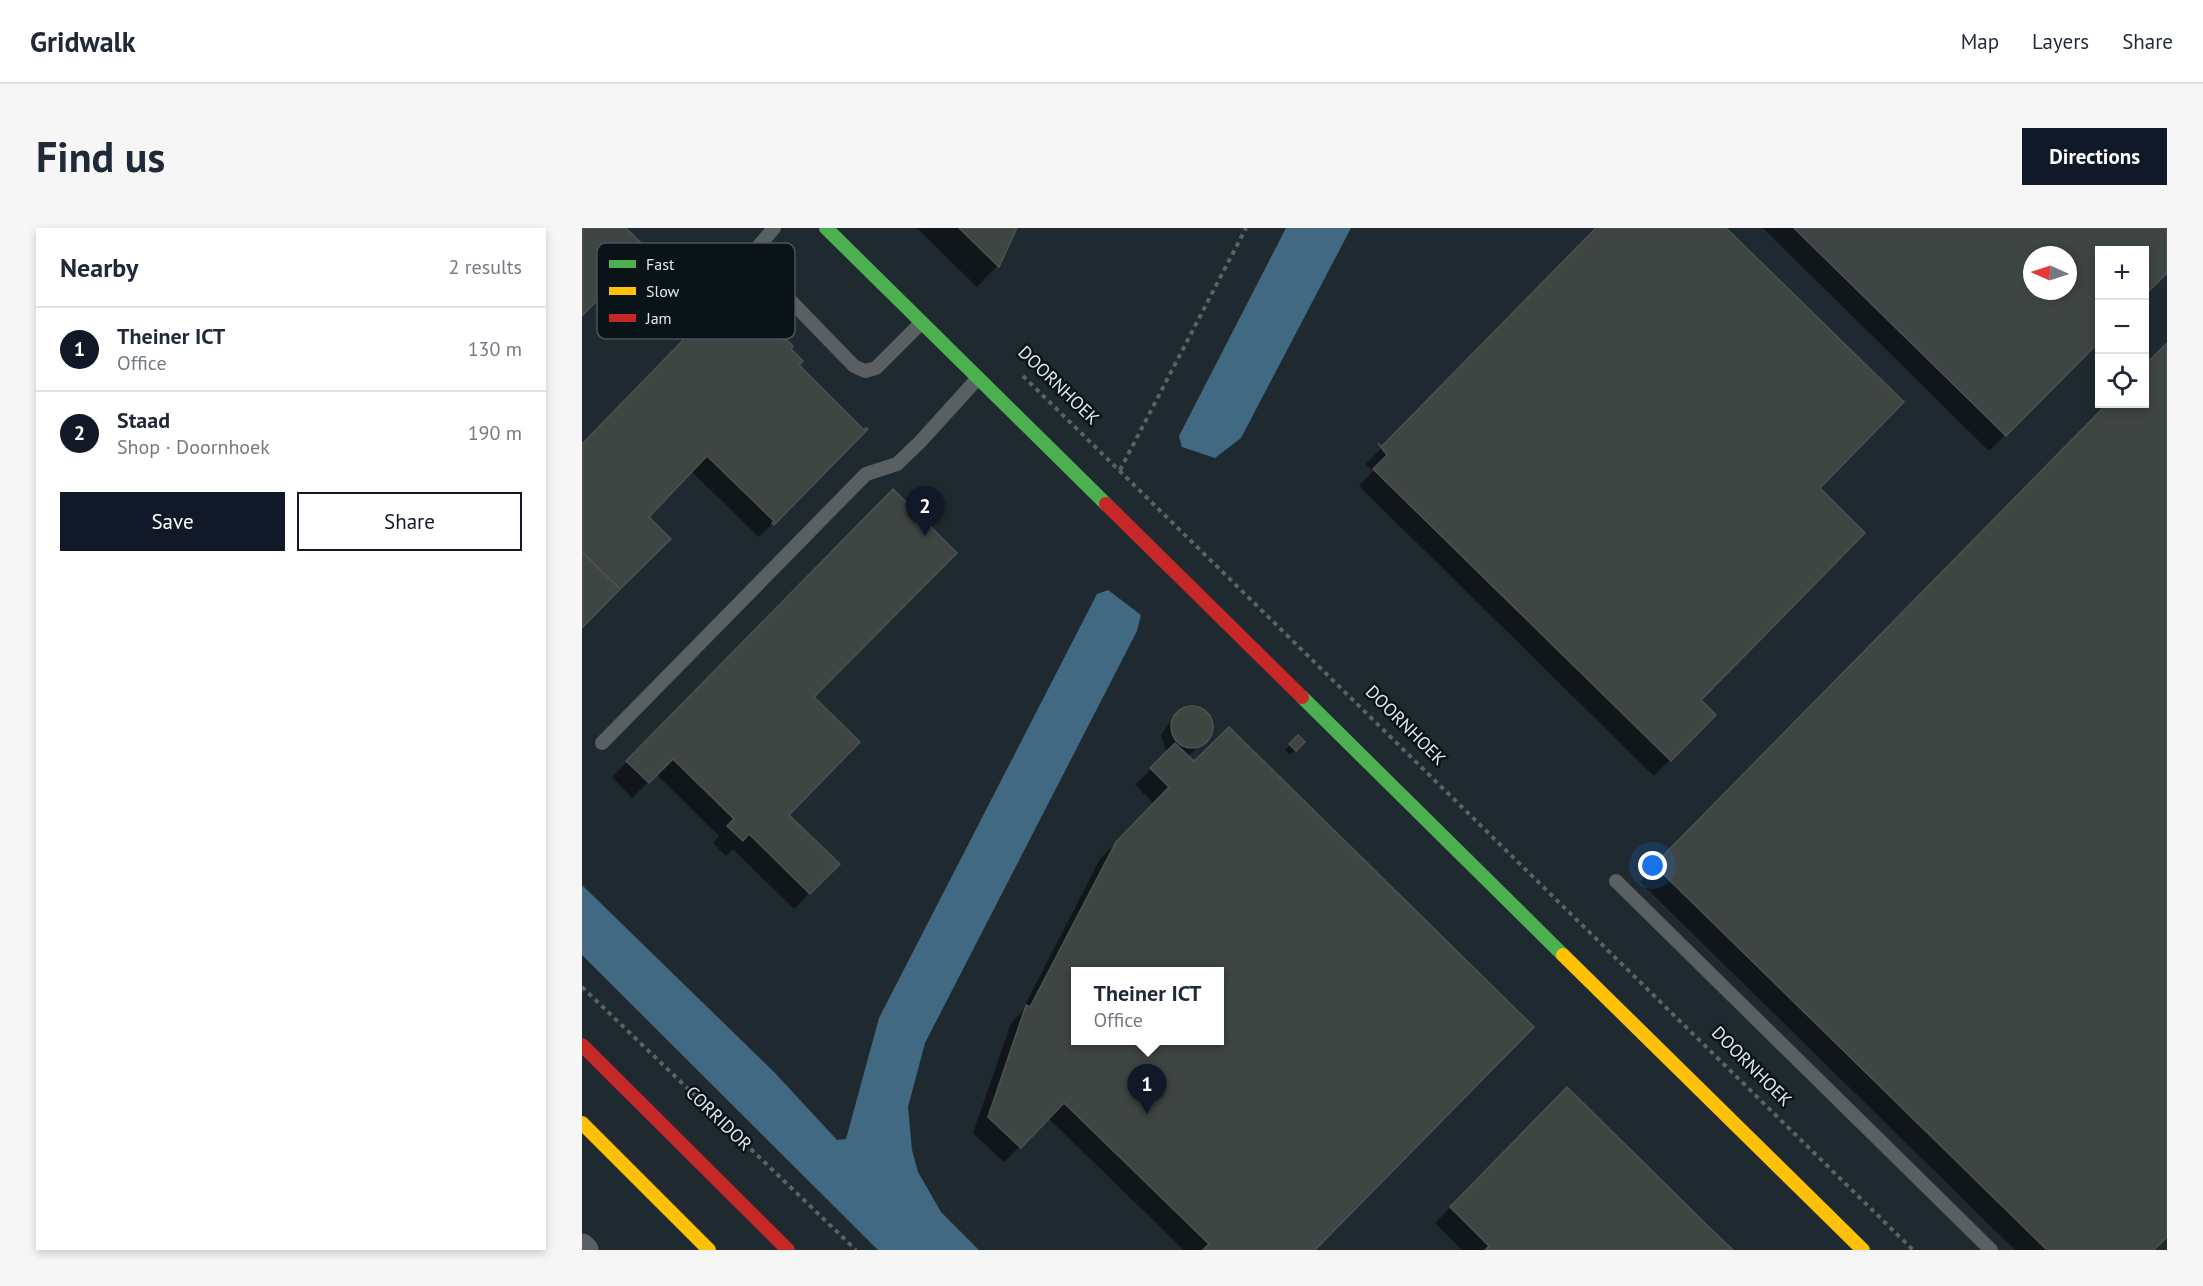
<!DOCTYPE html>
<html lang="en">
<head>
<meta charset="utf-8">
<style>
  body { margin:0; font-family:"PT Sans",sans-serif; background:#f6f6f7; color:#1f2937 }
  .controls { position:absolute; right:18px; top:18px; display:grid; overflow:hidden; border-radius:0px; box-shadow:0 3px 9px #0003 }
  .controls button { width:54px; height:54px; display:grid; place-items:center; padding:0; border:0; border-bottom:2px solid #e0e1e3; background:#fff; color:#1f2937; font:30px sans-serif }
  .compass { position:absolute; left:1441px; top:18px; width:54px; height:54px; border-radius:50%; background:#fff; box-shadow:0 3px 9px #0003; rotate:273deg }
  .you { position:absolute; left:1071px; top:638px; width:21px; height:21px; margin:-15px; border:4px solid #fff; border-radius:50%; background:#1a73e8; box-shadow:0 0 0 9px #1a73e833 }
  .badge { display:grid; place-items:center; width:39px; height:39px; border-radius:50%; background:#111827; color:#fff; font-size:20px; font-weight:700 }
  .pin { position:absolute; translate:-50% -50px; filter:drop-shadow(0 2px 3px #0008) }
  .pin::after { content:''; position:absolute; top:32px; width:21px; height:18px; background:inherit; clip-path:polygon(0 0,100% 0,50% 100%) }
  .popup { position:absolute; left:489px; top:739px; width:153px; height:78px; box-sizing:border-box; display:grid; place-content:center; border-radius:0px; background:#fff; filter:drop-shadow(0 2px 4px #0005); font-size:20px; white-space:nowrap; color:#747a83 }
  .popup b { font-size:22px; color:#1f2937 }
  .popup::after { content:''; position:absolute; left:50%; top:100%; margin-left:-12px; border:12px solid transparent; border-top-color:#fff }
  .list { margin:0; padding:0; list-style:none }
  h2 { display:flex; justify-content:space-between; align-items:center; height:78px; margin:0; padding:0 24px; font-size:26px }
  h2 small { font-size:20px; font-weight:400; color:#747a83 }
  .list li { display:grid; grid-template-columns:39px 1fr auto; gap:18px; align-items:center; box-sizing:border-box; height:84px; padding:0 24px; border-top:2px solid #e0e1e3 }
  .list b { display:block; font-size:22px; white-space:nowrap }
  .list p { margin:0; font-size:20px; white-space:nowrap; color:#747a83 }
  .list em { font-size:20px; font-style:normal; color:#747a83 }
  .actions { display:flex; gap:12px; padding:18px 24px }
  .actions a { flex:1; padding:14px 0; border:2px solid #111827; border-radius:0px; text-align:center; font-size:21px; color:#111827 }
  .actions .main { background:#111827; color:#fff }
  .icon { flex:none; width:33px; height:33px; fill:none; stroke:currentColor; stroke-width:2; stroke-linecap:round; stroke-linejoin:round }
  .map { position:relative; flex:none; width:1585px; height:1022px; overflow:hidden; border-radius:0px }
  header { display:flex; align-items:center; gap:36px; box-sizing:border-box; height:84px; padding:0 30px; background:#fff; border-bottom:2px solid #e0e1e3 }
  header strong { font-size:28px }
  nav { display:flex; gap:33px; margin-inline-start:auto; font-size:21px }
  .intro { display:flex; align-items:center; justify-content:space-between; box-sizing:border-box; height:144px; padding:0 36px }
  h1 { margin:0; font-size:42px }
  .button { padding:15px 27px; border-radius:0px; background:#111827; color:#fff; font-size:21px; font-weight:700 }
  main { display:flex; gap:36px; padding:0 36px }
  aside { flex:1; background:#fff; border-radius:0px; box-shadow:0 3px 9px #0003 }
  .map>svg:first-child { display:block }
  .water { fill:#426982 }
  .shadow { fill:#0007; fill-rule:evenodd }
  .building { fill:#3f4542; stroke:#4c5251; stroke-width:1.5; fill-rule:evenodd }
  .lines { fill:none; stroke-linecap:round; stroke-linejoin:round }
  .path { stroke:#5b6165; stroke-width:4; stroke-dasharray:4.5 4.5; stroke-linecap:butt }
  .lane { stroke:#5a5f61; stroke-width:14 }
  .street { stroke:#5a5f61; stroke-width:27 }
  .fast { stroke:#4caf50; stroke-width:14 }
  .slow { stroke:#ffc107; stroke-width:14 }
  .jam { stroke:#c62828; stroke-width:14 }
  .labels { text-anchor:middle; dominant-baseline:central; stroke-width:5; stroke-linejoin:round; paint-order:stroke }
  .street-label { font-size:18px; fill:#deeaf2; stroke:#0a1318 }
  .key { fill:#0a1318; stroke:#4a5459; stroke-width:1.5 }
  .key-label { font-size:16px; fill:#deeaf2 }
</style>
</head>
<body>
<header>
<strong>Gridwalk</strong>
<nav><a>Map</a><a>Layers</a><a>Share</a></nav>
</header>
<div class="intro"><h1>Find us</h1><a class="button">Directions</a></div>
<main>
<aside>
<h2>Nearby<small>2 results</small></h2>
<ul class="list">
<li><span class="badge">1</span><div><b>Theiner ICT</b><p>Office</p></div><em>130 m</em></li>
<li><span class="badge">2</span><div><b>Staad</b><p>Shop · Doornhoek</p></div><em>190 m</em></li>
</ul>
<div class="actions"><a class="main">Save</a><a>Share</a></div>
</aside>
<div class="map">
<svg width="1585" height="1022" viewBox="0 0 1585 1022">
  <rect width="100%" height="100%" fill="#1f2a30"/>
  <g class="water">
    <polygon points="704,0 769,0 659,210 633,230 600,219 597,208"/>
    <polygon points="526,362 559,387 555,403 343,815 326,879 330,922 336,944 359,984 397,1022 296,1022 0,727 0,657 193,845 255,912 264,911 297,790 515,366"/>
  </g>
  <g class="shadow">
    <polygon points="335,0 434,0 415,38 395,59"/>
    <polygon points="1016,0 1142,0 1117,472 1132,487 1072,548 777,258 791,243 784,236"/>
    <path d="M1181 0H1585V43L1562 22H1518V111L1407 223ZM1450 27H1486V63H1450Z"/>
    <polygon points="170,94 207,121 214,137 282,203 177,309 109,243 65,289 0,399 0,218"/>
    <polygon points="1585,117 1585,1007 1570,1022 1433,1022 1058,654 1527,176 1562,176"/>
    <polygon points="311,264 230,469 205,587 256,636 212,681 151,621 144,628 131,615 137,608 74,546 50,570 30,549"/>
    <path d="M614 479 622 483 627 488 630 500 623 513 605 529 731 1022H602L466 890 422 934 391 905 429 795 439 785 518 631 572 576 553 557 586 524 584 522 579 507 588 494 599 483 606 480ZM493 744H637V812H493Z"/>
    <polygon points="716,509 721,514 708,527 703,522"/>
    <polygon points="985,862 1148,1022 880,1022 853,995"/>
  </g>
  <g class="building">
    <polygon points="0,0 44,0 65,21 0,88"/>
    <polygon points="377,0 435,0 417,39"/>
    <polygon points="1014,0 1144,0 1322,174 1238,260 1283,305 1119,472 1134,487 1089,533 791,241 805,227 796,215 799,219"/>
    <path d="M1212 0H1585V45L1562 68V22H1518V113L1424 208ZM1450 27H1486V63H1450Z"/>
    <polygon points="147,65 149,67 147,69 170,92 175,87 202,113 204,111 211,118 209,121 221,133 217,137 282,202 284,200 286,201 192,297 190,295 192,293 125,228 67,289 89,311 38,361 0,324 0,216"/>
    <polygon points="1585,115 1585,1009 1572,1022 1465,1022 1072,637 1525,176 1562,176 1562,138"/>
    <polygon points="311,261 375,325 232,469 278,514 207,587 258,636 228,666 167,606 161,613 145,598 152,591 91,531 67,555 44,533"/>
    <polygon points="0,324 38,361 0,400"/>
    <circle cx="610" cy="499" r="21"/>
    <path d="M647 499 952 799 733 1022H621L627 1016 482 875 439 920 406 889 444 777 448 779 534 614 587 559 568 540 593 515 612 533ZM493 744H637V812H493Z"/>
    <polygon points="716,507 723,514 714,523 707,516"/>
    <polygon points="985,859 1130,1002 1151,1022 903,1022 907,1018 868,979"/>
  </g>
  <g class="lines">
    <g class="path">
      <polyline points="441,148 1331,1022"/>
      <polyline points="538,242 664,0"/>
      <polyline points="0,759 274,1022"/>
    </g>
    <g class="lane">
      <polyline points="192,0 175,20 174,37 272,138 283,143 294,140 339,95"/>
      <polyline points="20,515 284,246 315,236 338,214 396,150"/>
      <polyline points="1034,653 1409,1022"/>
    </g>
    <polyline class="street" points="0,1019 3,1022"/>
    <g class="fast">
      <polyline points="244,0 524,276"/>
      <polyline points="720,469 981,727"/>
    </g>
    <g class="slow">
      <polyline points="981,727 1281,1022"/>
      <polyline points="0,895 127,1022"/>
    </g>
    <g class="jam">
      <polyline points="524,276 720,469"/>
      <polyline points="0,817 206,1022"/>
    </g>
  </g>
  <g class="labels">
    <g class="street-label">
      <text transform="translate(477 157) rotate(44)">DOORNHOEK</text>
      <text transform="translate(824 497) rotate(45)">DOORNHOEK</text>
      <text transform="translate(1170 838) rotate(45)">DOORNHOEK</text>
      <text transform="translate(137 890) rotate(44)">CORRIDOR</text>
    </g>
  </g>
  <rect x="15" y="15" width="198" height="96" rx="9" class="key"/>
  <rect x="27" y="32" width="27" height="8" fill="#4caf50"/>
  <rect x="27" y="59" width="27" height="8" fill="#ffc107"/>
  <rect x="27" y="86" width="27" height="8" fill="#c62828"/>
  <g class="key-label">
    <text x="64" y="42">Fast</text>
    <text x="64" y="69">Slow</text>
    <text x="64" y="96">Jam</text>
  </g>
</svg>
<div class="controls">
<button>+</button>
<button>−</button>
<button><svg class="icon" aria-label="locate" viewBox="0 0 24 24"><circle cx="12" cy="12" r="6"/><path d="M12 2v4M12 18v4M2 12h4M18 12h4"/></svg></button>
</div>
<svg class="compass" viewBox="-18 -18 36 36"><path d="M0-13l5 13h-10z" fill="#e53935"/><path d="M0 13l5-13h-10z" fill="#747a83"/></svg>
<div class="you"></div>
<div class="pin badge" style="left:565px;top:886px">1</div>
<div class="popup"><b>Theiner ICT</b>Office</div>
<div class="pin badge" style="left:343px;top:308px">2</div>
</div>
</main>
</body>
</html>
